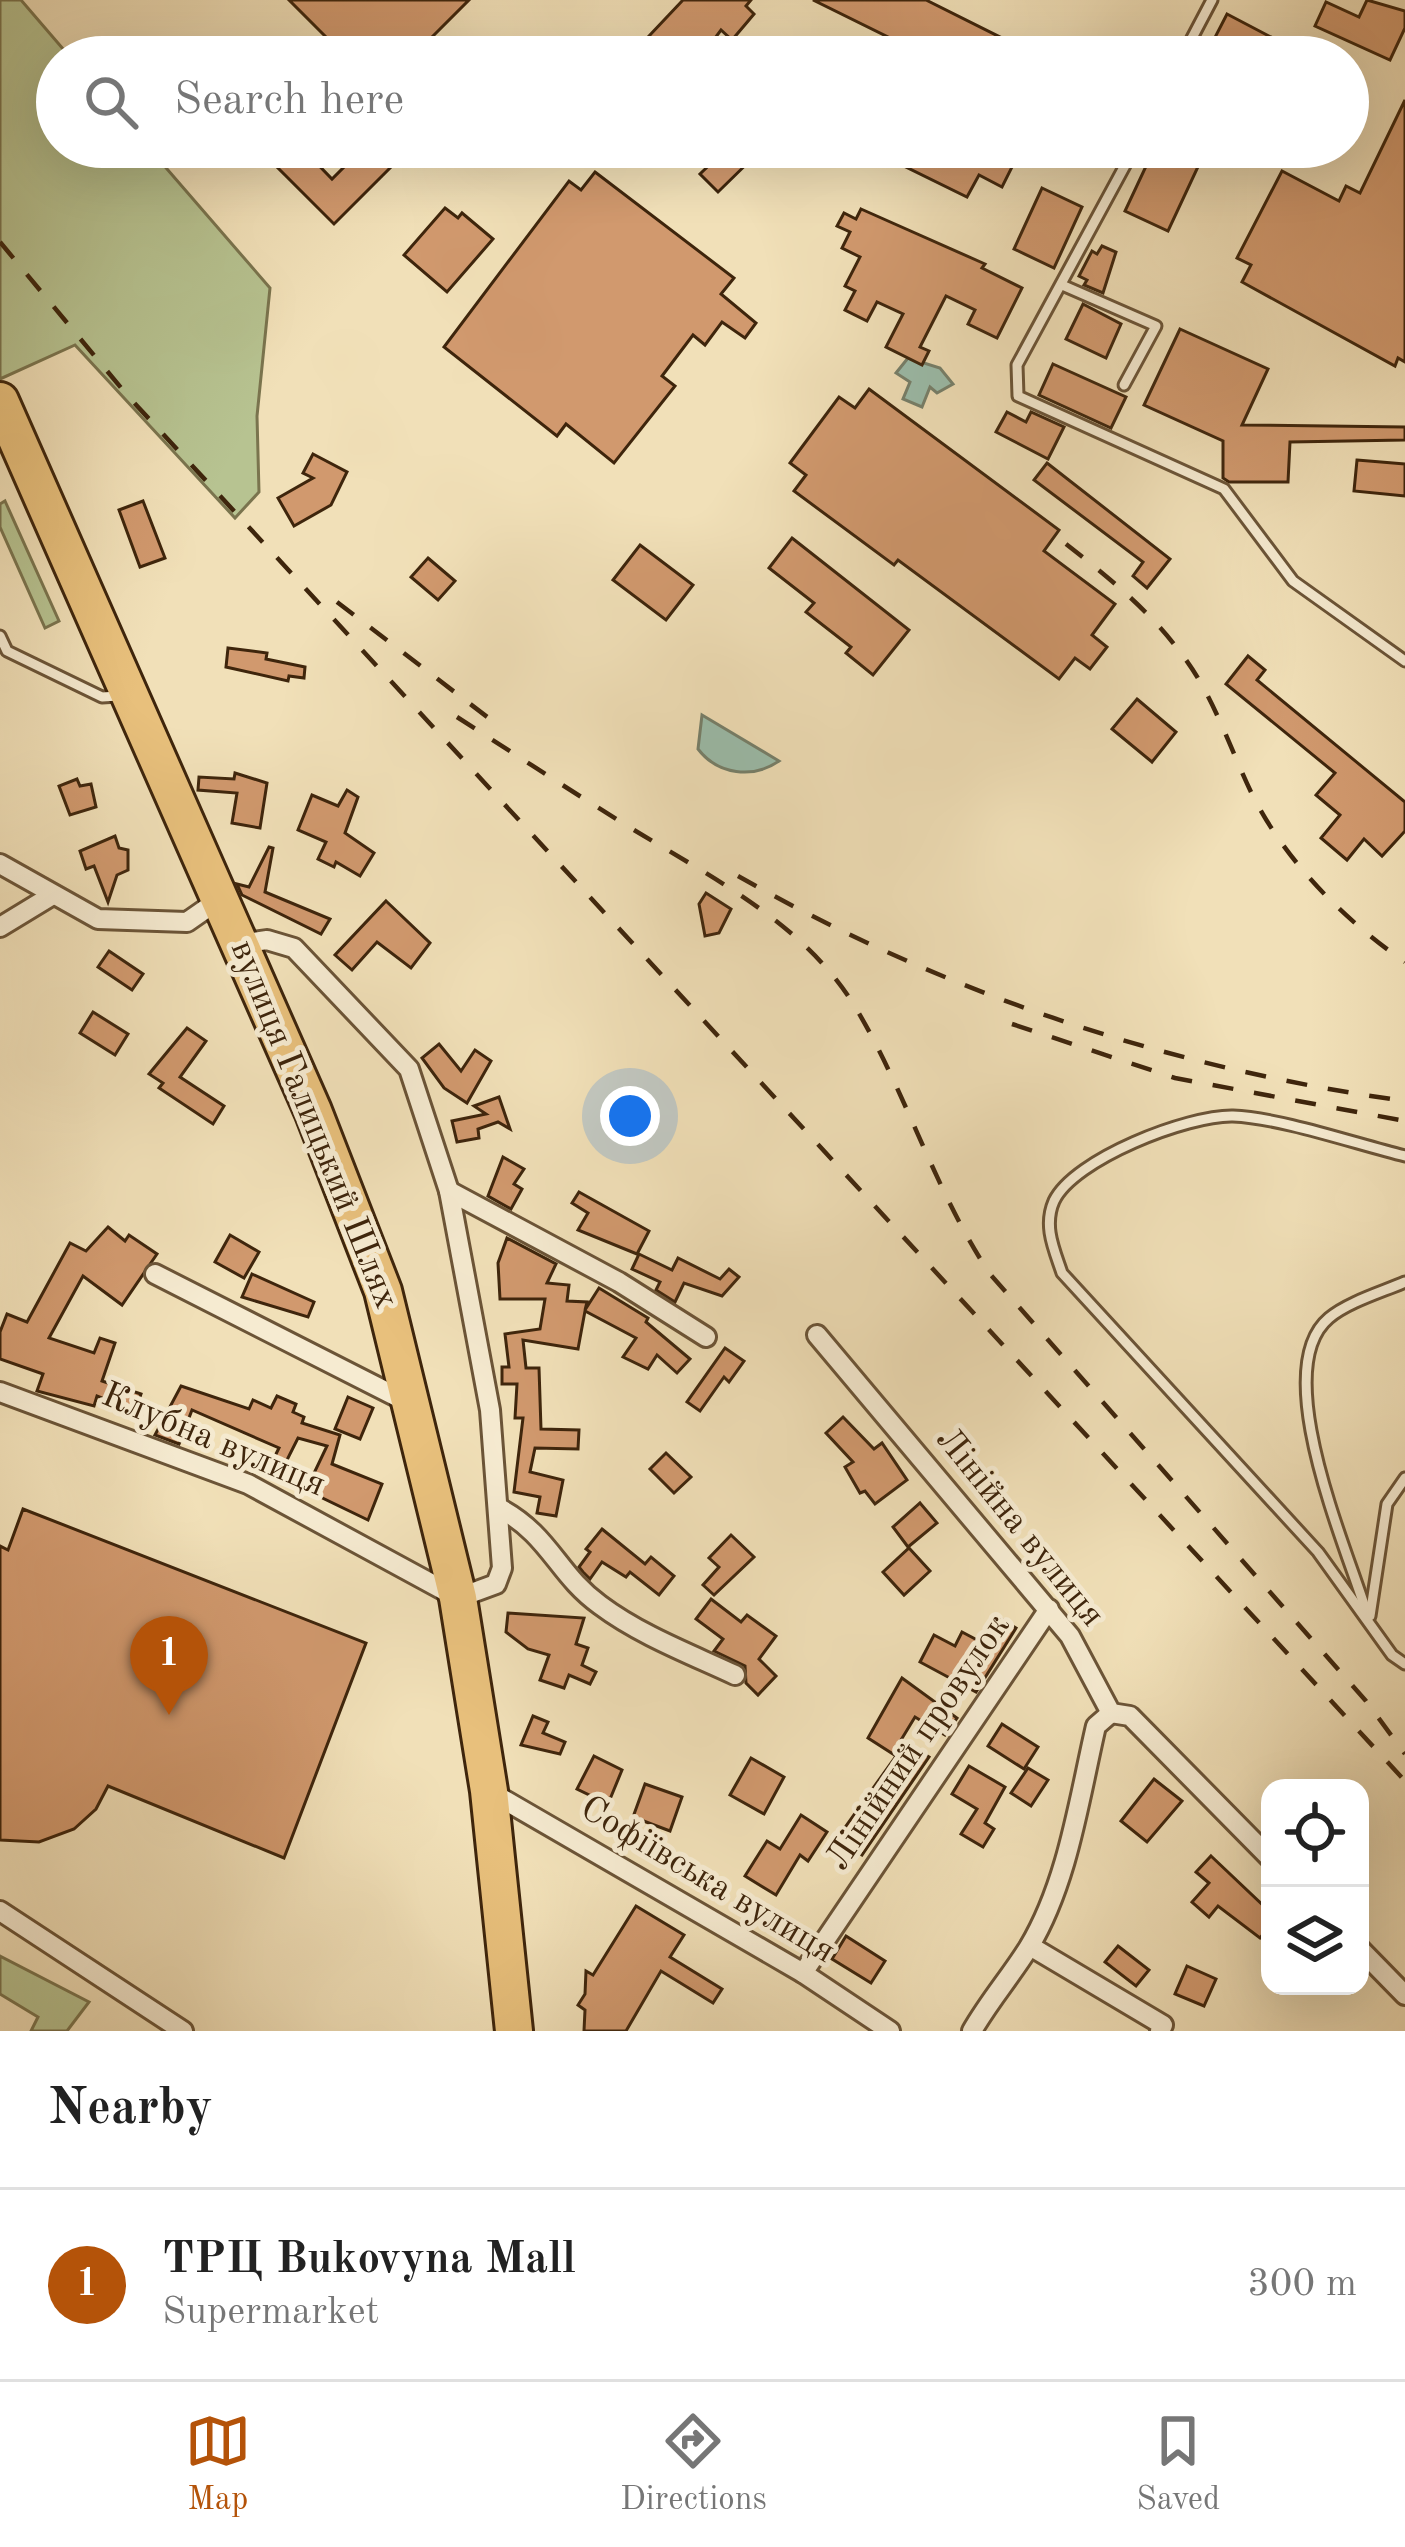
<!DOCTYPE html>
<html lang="en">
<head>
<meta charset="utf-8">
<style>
  body { margin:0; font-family:"Old Standard TT",serif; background:#f6f6f6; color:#222 }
  .controls { position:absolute; right:36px; bottom:36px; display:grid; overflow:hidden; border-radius:24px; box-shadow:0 12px 48px #0002 }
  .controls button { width:108px; height:108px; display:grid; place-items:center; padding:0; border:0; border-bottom:3px solid #e0e0e0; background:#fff; color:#222; font:60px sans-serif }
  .you { position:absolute; left:630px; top:1116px; width:42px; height:42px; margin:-30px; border:9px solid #fff; border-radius:50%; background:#1a73e8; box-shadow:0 0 0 18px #1a73e833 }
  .badge { display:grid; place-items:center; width:78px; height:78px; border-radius:50%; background:#b45309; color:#fff; font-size:39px; font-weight:700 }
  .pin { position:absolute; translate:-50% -99px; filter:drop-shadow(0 3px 6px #0008) }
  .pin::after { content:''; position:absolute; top:63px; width:42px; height:36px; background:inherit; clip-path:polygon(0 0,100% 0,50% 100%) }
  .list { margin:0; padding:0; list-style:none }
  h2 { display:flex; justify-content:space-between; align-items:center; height:156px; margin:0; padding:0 48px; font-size:51px }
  h2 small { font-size:39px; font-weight:400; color:#767676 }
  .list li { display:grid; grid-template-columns:78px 1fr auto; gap:36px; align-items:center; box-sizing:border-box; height:192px; padding:0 48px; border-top:3px solid #e0e0e0 }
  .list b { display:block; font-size:45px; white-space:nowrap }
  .list p { margin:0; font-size:39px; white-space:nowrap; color:#767676 }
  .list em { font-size:39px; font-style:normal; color:#767676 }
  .icon { flex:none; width:66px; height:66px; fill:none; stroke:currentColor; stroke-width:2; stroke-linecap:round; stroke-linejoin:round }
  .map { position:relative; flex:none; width:1405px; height:2031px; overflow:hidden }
  .search { position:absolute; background:#fff; box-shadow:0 12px 48px #0002; left:36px; right:36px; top:36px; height:132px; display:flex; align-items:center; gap:30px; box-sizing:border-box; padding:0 42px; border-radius:66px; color:#767676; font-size:45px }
  .sheet { height:348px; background:#fff }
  nav { display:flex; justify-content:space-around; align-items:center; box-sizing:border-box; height:168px; border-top:3px solid #e0e0e0; background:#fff; font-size:33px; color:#767676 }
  nav a { display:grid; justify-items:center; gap:6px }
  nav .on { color:#b45309 }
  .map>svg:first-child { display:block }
  .green { fill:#b7c391; stroke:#7a744e; stroke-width:3 }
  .water { fill:#9bbdab; stroke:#76806b; stroke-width:3 }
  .building { fill:#d1996e; stroke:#3e250c; stroke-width:3 }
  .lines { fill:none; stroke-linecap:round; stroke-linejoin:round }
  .lane-casing { stroke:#6b5437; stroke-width:15 }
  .street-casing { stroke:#6b5437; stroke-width:24 }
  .highway-casing { stroke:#3e250c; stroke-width:42 }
  .lane { stroke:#f6ebd1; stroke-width:9 }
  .street { stroke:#f6ebd1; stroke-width:18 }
  .highway { stroke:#e8c07c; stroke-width:36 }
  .rail { stroke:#3e250c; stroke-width:4.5; stroke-dasharray:21 21; stroke-linecap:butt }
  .labels { text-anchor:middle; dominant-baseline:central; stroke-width:10; stroke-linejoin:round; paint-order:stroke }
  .street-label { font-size:36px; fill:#3e250c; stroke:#f6ebd1 }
</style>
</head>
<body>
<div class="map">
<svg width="1405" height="2031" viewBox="0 0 1405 2031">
  <rect width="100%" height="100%" fill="#f1e0b8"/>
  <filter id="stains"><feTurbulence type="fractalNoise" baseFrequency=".00167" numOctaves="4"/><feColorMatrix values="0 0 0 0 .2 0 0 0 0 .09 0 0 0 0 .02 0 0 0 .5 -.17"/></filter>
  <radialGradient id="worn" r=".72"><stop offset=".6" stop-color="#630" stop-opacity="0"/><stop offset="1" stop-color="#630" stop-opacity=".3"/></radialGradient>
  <g class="green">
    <polygon points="0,0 21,0 70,57 57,57 57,147 148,147 270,288 257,416 259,492 235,518 75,345 0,379"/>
    <polygon points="5,501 59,621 45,628 0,527 0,504"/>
    <polygon points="0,1956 89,2002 67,2031 31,2031 38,2017 0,1994"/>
  </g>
  <g class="water">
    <polygon points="908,358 940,368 953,384 937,393 930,387 922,407 903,399 910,382 896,373"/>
    <path d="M702 715 779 761C753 779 718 775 698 749Z"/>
  </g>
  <g class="building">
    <polygon points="289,0 469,0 412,57 346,57"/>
    <polygon points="683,0 751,0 746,6 754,14 732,40 721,30 701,57 646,57 659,43 649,36"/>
    <polygon points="813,0 926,0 1040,57 893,57 900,43"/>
    <polygon points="1367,0 1405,11 1405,28 1390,60 1315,26 1326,2 1359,17"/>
    <polygon points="1227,14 1309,57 1229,57 1210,47"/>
    <polygon points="1405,100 1405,362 1398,358 1395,366 1242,282 1251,265 1237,258 1282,171 1339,201 1346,186 1360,193"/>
    <polygon points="279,147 301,147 332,179 364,147 411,147 334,224 268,158"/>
    <polygon points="728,147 764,147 718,192 700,174"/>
    <polygon points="916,147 1022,147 1002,187 979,175 967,197 906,167"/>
    <polygon points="1155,147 1183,147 1203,156 1168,231 1125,211"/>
    <polygon points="595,172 734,278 721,294 756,323 745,338 722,322 705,345 693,335 662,376 675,386 614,463 566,424 557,436 444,347 569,181 581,190"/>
    <polygon points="1042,188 1082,207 1054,268 1014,249"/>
    <polygon points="445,208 458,218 462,213 493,239 447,292 404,255"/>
    <polygon points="861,209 985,264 982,268 1022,288 997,338 968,324 975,310 946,296 920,347 929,351 922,365 886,347 903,314 877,302 867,321 845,310 855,291 845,286 860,257 842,248 850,232 837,226 844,213 856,219"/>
    <polygon points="1102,246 1116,252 1103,293 1084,285 1087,280 1079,276 1092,251 1097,254"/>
    <polygon points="1083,304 1121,324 1106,358 1066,339"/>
    <polygon points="1180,329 1268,369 1242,425 1405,427 1405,440 1290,442 1288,482 1229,482 1223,478 1223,441 1144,405"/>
    <polygon points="1053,364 1126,397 1111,428 1039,395"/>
    <polygon points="869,389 1059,530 1044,551 1115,604 1092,635 1107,647 1090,669 1075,658 1059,679 898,560 894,565 794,491 806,475 790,463 839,397 855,408"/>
    <polygon points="1007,412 1026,422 1031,412 1064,427 1048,459 996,432"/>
    <polygon points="313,454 347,472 331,505 294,526 278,498 313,478 303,473"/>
    <polygon points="1357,460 1405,464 1405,496 1354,491"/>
    <polygon points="1047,463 1170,559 1147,588 1133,576 1143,562 1034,480"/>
    <polygon points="143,501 165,558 140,567 119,510"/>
    <polygon points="792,538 909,630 873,675 846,653 851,647 806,612 814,603 769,568"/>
    <polygon points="640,545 693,585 666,620 613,580"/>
    <polygon points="428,558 455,581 438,600 411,577"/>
    <polygon points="228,648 267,653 266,659 305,667 304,678 289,676 288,681 226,667"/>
    <polygon points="1248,656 1265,670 1257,680 1405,802 1405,831 1382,856 1364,839 1347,860 1321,838 1340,815 1316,795 1335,773 1226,684"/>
    <polygon points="1137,699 1176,732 1152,762 1112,729"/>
    <polygon points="235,773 267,783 260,828 232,823 237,793 198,790 199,777 234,779"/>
    <polygon points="77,779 80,786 91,784 96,807 70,815 59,786"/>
    <polygon points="347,790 358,797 345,833 374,853 360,876 336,862 334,867 318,859 326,842 298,830 312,795 338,806"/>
    <polygon points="115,836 119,848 128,850 128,870 117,875 108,902 94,866 86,869 80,851"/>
    <polygon points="269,847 273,848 265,892 330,919 321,934 242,895 237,884 249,887"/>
    <polygon points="706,893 731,909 719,933 705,936 699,904"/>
    <polygon points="386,901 430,943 411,968 377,942 352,970 335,955"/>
    <polygon points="109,951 143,974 132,990 98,967"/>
    <polygon points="93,1012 128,1034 115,1055 80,1033"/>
    <polygon points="187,1028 206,1041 180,1077 224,1106 213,1124 159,1088 163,1083 149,1074"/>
    <polygon points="439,1044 461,1071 475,1050 491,1061 467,1103 444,1088 422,1058"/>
    <polygon points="499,1097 510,1129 498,1122 478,1129 479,1138 457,1142 452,1121 486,1114 474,1106"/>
    <polygon points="503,1157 524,1169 514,1184 522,1189 511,1209 488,1196"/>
    <polygon points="579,1192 649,1231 637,1254 578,1230 588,1213 572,1203"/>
    <polygon points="108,1227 125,1241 129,1235 157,1254 122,1305 83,1276 49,1338 94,1353 100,1338 115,1343 102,1381 141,1394 135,1411 97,1396 94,1406 37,1391 43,1374 0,1359 0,1332 7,1314 27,1322 70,1243 86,1251"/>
    <polygon points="230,1235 259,1252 244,1278 215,1262"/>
    <polygon points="507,1238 556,1264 547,1283 569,1285 567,1301 587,1302 585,1310 599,1288 648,1318 646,1322 690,1359 677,1373 657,1355 648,1369 623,1357 636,1338 585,1311 578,1349 523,1340 526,1368 539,1368 541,1429 579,1430 578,1449 535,1448 530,1472 563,1480 556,1516 537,1513 540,1497 514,1492 523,1418 515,1418 517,1384 502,1384 502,1367 509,1367 505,1334 540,1329 545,1299 500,1299 498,1263"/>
    <polygon points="639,1254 672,1270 678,1258 720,1279 729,1269 739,1277 722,1296 684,1283 675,1302 656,1290 660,1282 632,1269"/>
    <polygon points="252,1274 314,1302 308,1317 242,1297"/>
    <polygon points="725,1348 744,1361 729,1382 724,1377 700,1411 687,1402"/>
    <polygon points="181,1386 249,1409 253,1400 271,1408 277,1396 296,1404 293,1412 304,1417 302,1423 340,1435 332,1464 382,1484 368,1520 306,1490 327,1446 298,1438 286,1462 275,1456 279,1448 192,1410 179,1444 155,1435"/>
    <polygon points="348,1397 373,1408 360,1439 335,1429"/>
    <polygon points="843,1417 874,1449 882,1443 907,1480 875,1504 865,1491 860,1493 845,1467 853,1462 826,1433"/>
    <polygon points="666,1453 691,1477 674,1493 650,1469"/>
    <polygon points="920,1503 937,1523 908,1547 893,1527"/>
    <polygon points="23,1509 366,1643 284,1858 108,1786 96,1809 74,1829 39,1842 0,1840 0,1546 8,1550"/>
    <polygon points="602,1529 645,1564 651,1557 674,1576 659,1595 630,1572 626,1577 602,1562 590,1579 583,1572 579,1567 590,1552 586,1549"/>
    <polygon points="731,1535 754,1557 714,1595 703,1585 719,1567 709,1558"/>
    <polygon points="909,1548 930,1571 904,1595 883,1572"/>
    <polygon points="711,1599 741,1622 747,1615 776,1636 759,1659 776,1676 758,1695 746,1683 745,1666 714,1651 723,1639 696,1619"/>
    <polygon points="508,1613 584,1618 576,1644 588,1648 582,1665 596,1672 590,1684 569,1675 564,1688 540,1680 549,1655 528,1649 506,1632"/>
    <polygon points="997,1616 1016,1628 976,1692 920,1662 934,1635 955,1646 962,1632 981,1642"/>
    <polygon points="902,1678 957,1718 945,1735 915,1717 901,1740 929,1757 862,1855 836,1840 896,1756 868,1738"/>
    <polygon points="533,1716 548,1722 543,1733 565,1742 560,1754 521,1745"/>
    <polygon points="1002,1724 1038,1747 1024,1769 988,1746"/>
    <polygon points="594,1756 622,1770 608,1804 577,1789"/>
    <polygon points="751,1758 784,1777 764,1814 730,1795"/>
    <polygon points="969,1766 1005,1787 985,1823 994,1829 983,1847 961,1834 977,1809 952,1794"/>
    <polygon points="1028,1768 1048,1780 1031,1806 1011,1793"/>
    <polygon points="1154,1779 1182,1801 1147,1842 1121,1821"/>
    <polygon points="645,1784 682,1797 670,1831 633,1817"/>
    <polygon points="801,1815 827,1832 808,1861 800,1855 776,1895 745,1876 767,1841 780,1849"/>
    <polygon points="1211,1856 1270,1912 1270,1926 1260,1938 1218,1906 1209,1917 1192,1902 1209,1883 1196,1872"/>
    <polygon points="636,1906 684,1935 670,1957 722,1989 713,2003 661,1971 626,2031 584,2031 585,2010 578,2005 585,1994 586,1971 593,1975"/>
    <polygon points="846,1936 885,1961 871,1983 832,1959"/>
    <polygon points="1118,1946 1149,1970 1136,1986 1105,1962"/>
    <polygon points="1187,1966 1216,1979 1204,2006 1175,1994"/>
  </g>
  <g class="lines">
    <g class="lane-casing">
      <g id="lane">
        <polyline points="1182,57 1212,0"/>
        <polyline points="1135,147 1017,365 1018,396 1224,489 1293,581 1405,661"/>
        <polyline points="1062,285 1156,326 1124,385"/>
        <polyline points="0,636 7,651 102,697 118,696"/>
        <path d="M1405 1156C1356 1144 1281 1118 1233 1116 1188 1115 1074 1159 1054 1201 1043 1226 1054 1249 1062 1273L1318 1552 1392 1655 1405 1664"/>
        <path d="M1366 1611C1346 1546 1268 1369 1329 1318 1348 1302 1382 1292 1405 1282"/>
        <polyline points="1370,1616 1387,1504 1405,1478"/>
      </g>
    </g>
    <g class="street-casing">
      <g id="street">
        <polyline points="0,864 98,919 187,922 220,899"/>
        <polyline points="0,927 51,896"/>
        <polyline points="449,1191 619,1282 706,1337"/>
        <polyline points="155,1274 407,1402"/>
        <polyline points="817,1335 1070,1636 1111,1713 1130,1716 1270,1858"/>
        <polyline points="0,1392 248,1484 458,1598 496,1584 502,1568 490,1410 449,1191 409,1069 294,948 267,940 240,944"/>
        <path d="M499 1508C550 1535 557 1574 600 1605 640 1635 690 1654 735 1675"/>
        <polyline points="489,1791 803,1973 890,2031"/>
        <polyline points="0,1911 183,2031"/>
        <polyline points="1030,1946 1163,2025 1160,2031"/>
        <polyline points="1360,1949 1405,1995"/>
        <polyline points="803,1973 1049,1609"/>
        <path d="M972 2031C989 2001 1011 1976 1029 1947 1068 1882 1079 1799 1096 1726L1111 1713"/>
      </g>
    </g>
    <g class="highway-casing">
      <polyline id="highway" points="0,401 313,1111 383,1291 458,1598 489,1791 514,2031"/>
    </g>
    <use href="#lane" class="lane"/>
    <use href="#street" class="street"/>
    <use href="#highway" class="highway"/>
    <g class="rail">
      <polyline points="0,242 127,395 1405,1781"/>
      <path d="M1066 544C1108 577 1148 609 1180 652 1212 692 1229 746 1251 792 1284 860 1344 920 1405 962"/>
      <polyline points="337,602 499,726"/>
      <path d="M457 717C516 755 574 793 634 830 713 878 804 924 854 1005 906 1091 934 1190 990 1274L1366 1701 1405 1754"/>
      <path d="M738 876C946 994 1168 1068 1405 1101"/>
      <polyline points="1012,1024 1175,1078 1405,1121"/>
    </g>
  </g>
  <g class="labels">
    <g class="street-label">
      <text transform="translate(313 1125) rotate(68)">вулиця Галицький Шлях</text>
      <text transform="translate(213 1441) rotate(23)">Клубна вулиця</text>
      <text transform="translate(1019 1528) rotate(51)">Лінійна вулиця</text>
      <text transform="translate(919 1743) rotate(-56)">Лінійний провулок</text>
      <text transform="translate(707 1881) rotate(31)">Софіївська вулиця</text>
    </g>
  </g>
  <rect width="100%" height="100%" filter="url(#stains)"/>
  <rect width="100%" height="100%" fill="url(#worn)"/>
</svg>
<div class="controls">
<button><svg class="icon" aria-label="locate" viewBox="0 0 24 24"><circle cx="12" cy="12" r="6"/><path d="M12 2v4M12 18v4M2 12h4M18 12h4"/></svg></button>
<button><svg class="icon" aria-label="layers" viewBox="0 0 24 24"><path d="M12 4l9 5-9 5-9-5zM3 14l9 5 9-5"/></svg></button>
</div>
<div class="you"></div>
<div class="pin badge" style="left:169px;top:1715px">1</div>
<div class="search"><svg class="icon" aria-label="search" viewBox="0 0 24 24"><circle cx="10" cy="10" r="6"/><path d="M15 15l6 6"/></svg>Search here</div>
</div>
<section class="sheet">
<h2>Nearby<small></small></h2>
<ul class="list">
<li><span class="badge">1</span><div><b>ТРЦ Bukovyna Mall</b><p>Supermarket</p></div><em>300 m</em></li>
</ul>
</section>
<nav>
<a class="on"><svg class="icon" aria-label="map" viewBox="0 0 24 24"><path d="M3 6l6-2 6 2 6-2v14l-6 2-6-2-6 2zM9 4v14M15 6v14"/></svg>Map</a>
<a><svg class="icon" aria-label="directions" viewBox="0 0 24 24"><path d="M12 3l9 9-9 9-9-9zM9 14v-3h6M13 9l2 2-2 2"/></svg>Directions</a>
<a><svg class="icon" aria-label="saved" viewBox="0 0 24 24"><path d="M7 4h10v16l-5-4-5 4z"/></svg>Saved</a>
</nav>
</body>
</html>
